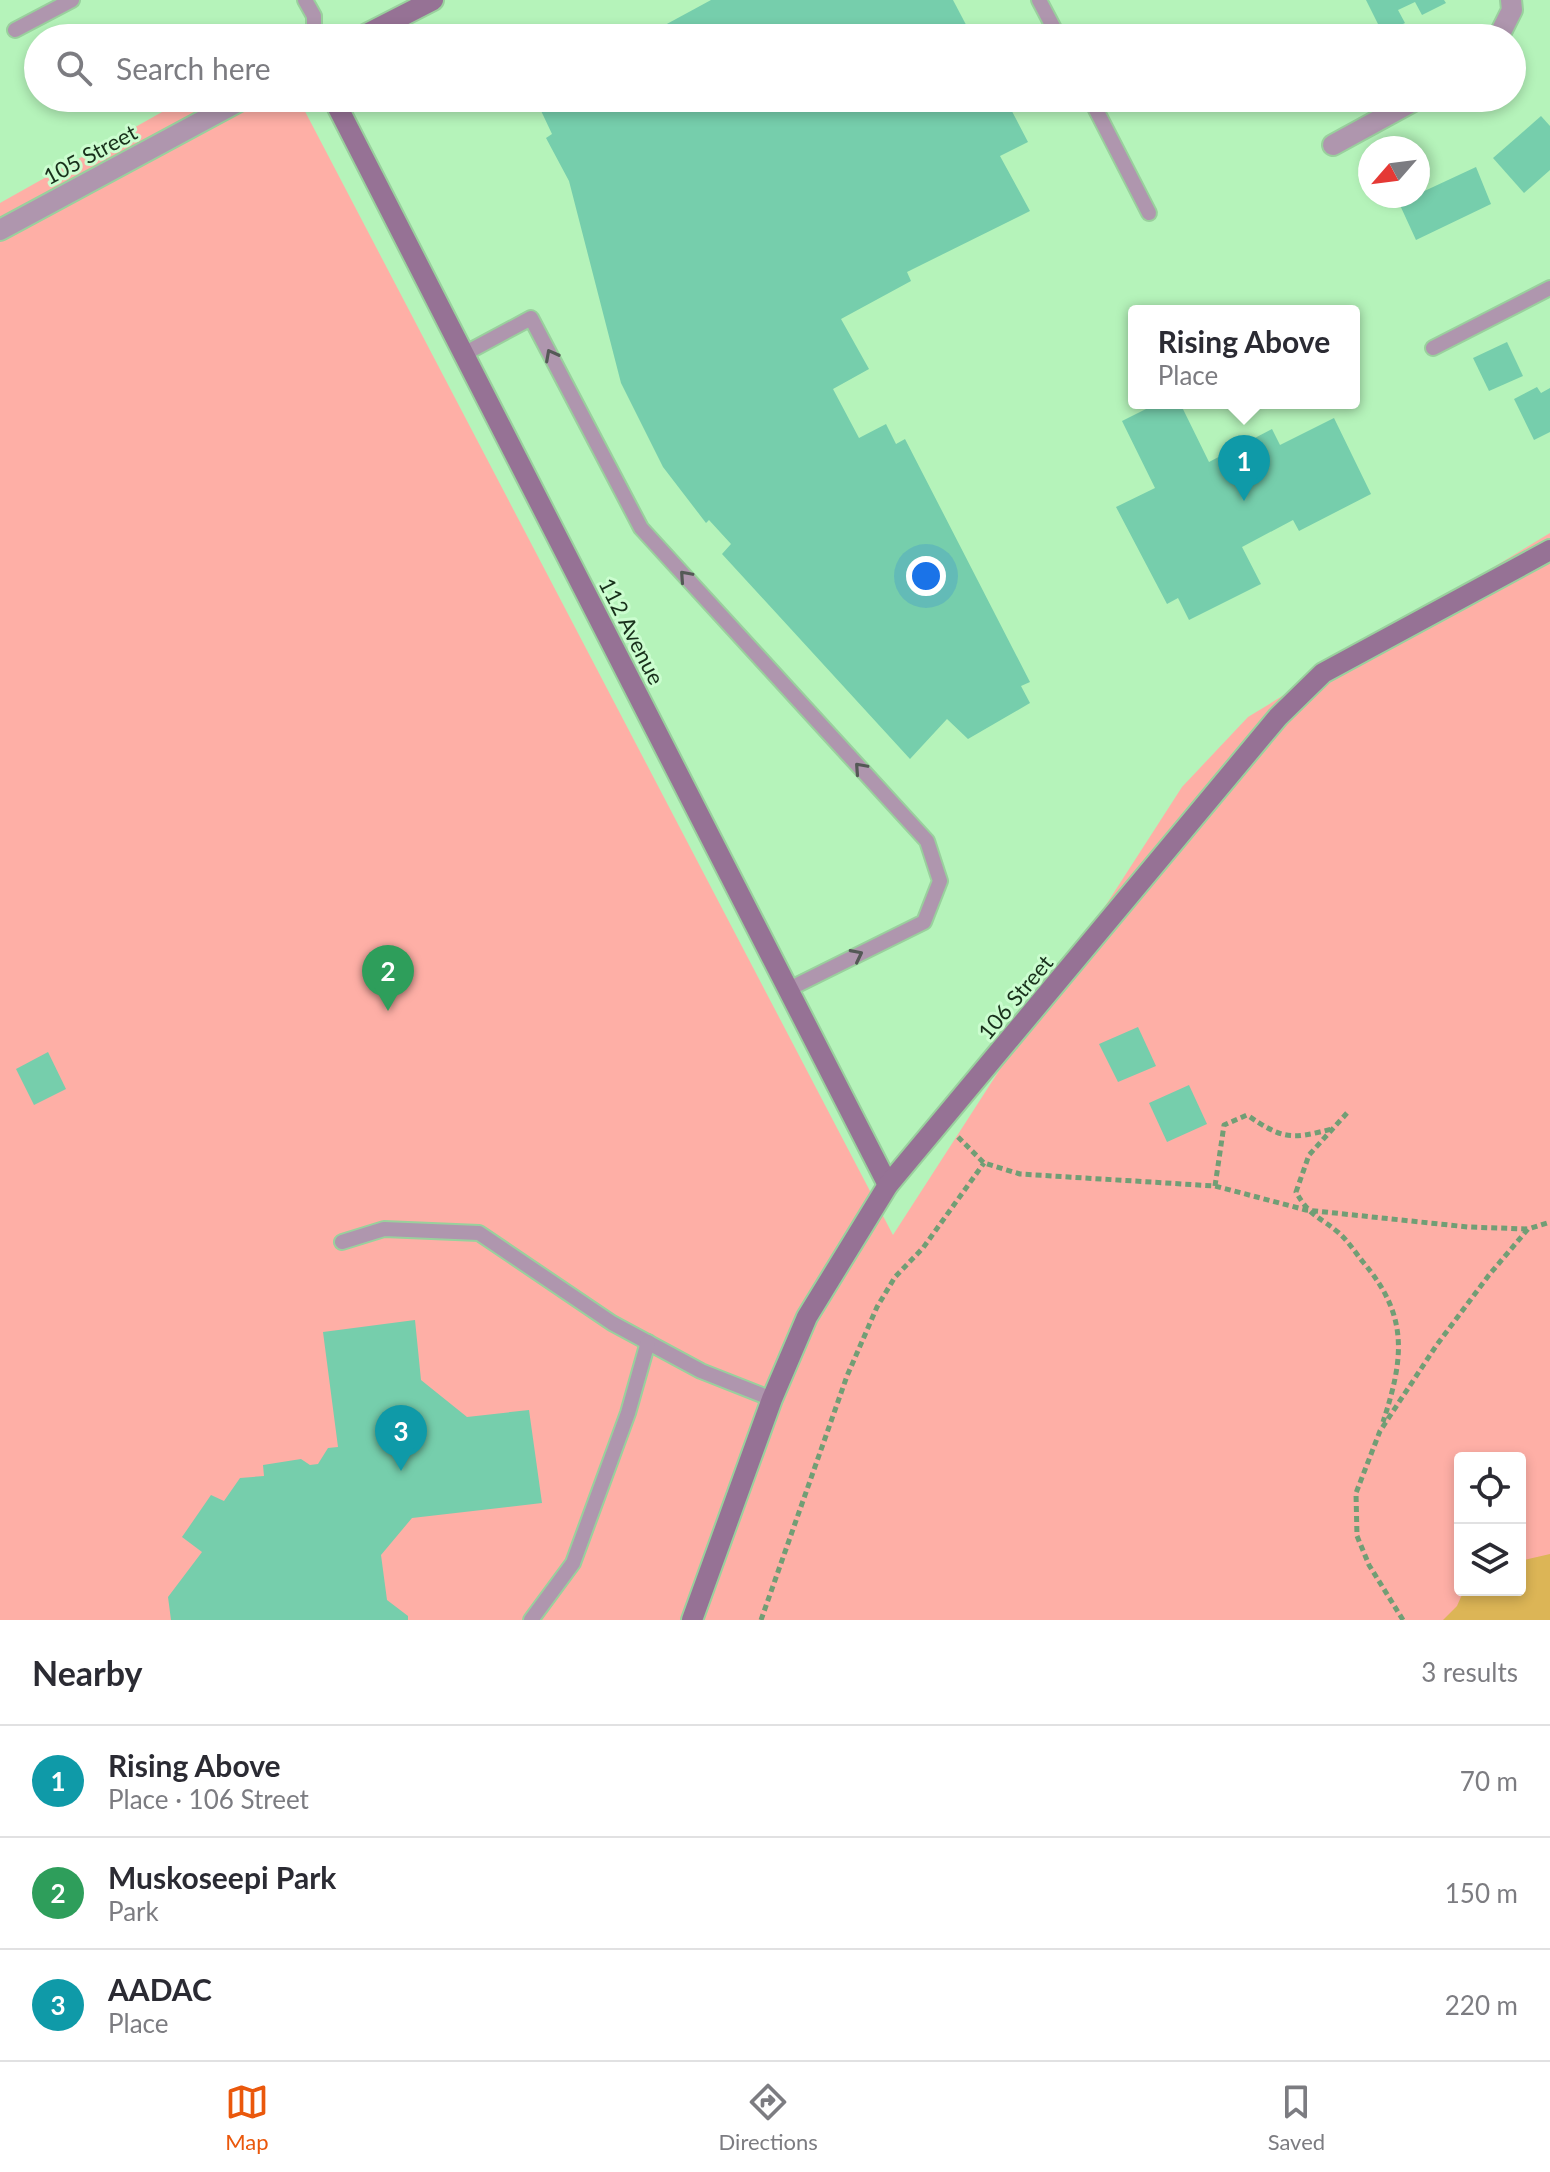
<!DOCTYPE html>
<html lang="en">
<head>
<meta charset="utf-8">
<style>
  body { margin:0; font-family:Lato,sans-serif; background:#f2f2f3; color:#2b2b33 }
  .controls { position:absolute; right:24px; bottom:24px; display:grid; overflow:hidden; border-radius:8px; box-shadow:0 4px 12px #0003 }
  .controls button { width:72px; height:72px; display:grid; place-items:center; padding:0; border:0; border-bottom:2px solid #e1e1e2; background:#fff; color:#2b2b33; font:40px sans-serif }
  .compass { position:absolute; left:1358px; top:136px; width:72px; height:72px; border-radius:50%; background:#fff; box-shadow:0 4px 12px #0003; rotate:242deg }
  .you { position:absolute; left:926px; top:576px; width:28px; height:28px; margin:-20px; border:6px solid #fff; border-radius:50%; background:#1a73e8; box-shadow:0 0 0 12px #1a73e833 }
  .badge { display:grid; place-items:center; width:52px; height:52px; border-radius:50%; background:#ea580c; color:#fff; font-size:26px; font-weight:700 }
  .pin { position:absolute; translate:-50% -66px; filter:drop-shadow(0 2px 4px #0008) }
  .pin::after { content:''; position:absolute; top:42px; width:28px; height:24px; background:inherit; clip-path:polygon(0 0,100% 0,50% 100%) }
  .popup { position:absolute; left:1128px; top:305px; width:232px; height:104px; box-sizing:border-box; display:grid; place-content:center; border-radius:8px; background:#fff; filter:drop-shadow(0 2px 6px #0005); font-size:26px; white-space:nowrap; color:#7c7c81 }
  .popup b { font-size:30px; color:#2b2b33 }
  .popup::after { content:''; position:absolute; left:50%; top:100%; margin-left:-16px; border:16px solid transparent; border-top-color:#fff }
  .list { margin:0; padding:0; list-style:none }
  h2 { display:flex; justify-content:space-between; align-items:center; height:104px; margin:0; padding:0 32px; font-size:34px }
  h2 small { font-size:26px; font-weight:400; color:#7c7c81 }
  .list li { display:grid; grid-template-columns:52px 1fr auto; gap:24px; align-items:center; box-sizing:border-box; height:112px; padding:0 32px; border-top:2px solid #e1e1e2 }
  .list b { display:block; font-size:30px; white-space:nowrap }
  .list p { margin:0; font-size:26px; white-space:nowrap; color:#7c7c81 }
  .list em { font-size:26px; font-style:normal; color:#7c7c81 }
  .icon { flex:none; width:44px; height:44px; fill:none; stroke:currentColor; stroke-width:2; stroke-linecap:round; stroke-linejoin:round }
  .map { position:relative; flex:none; width:1550px; height:1620px; overflow:hidden }
  .search { position:absolute; background:#fff; box-shadow:0 4px 12px #0003; left:24px; right:24px; top:24px; height:88px; display:flex; align-items:center; gap:20px; box-sizing:border-box; padding:0 28px; border-radius:44px; color:#7c7c81; font-size:30px }
  .sheet { height:440px; background:#fff }
  nav { display:flex; justify-content:space-around; align-items:center; box-sizing:border-box; height:112px; border-top:2px solid #e1e1e2; background:#fff; font-size:22px; color:#7c7c81 }
  nav a { display:grid; justify-items:center; gap:4px }
  nav .on { color:#ea580c }
  .map>svg:first-child { display:block }
  .green { fill:#feafa6; fill-rule:evenodd }
  .water { fill:#dcb556 }
  .building { fill:#76ceac }
  .lines { fill:none; stroke-linecap:round; stroke-linejoin:round }
  .lane-casing { stroke:#99d09d; stroke-width:18 }
  .street-casing { stroke:#99d09d; stroke-width:24 }
  .secondary-casing { stroke:#99d09d; stroke-width:24 }
  .path { stroke:#719e75; stroke-width:5; stroke-dasharray:6 4; stroke-linecap:butt }
  .lane { stroke:#af96ae; stroke-width:14 }
  .street { stroke:#af96ae; stroke-width:20 }
  .secondary { stroke:#967295; stroke-width:20 }
  .oneway { stroke:#545956 }
  .labels { text-anchor:middle; dominant-baseline:central; stroke-width:6; stroke-linejoin:round; paint-order:stroke }
  .street-label { font-size:22px; fill:#18301b; stroke:#cbfdcf }
</style>
</head>
<body>
<div class="map">
<svg width="1550" height="1620" viewBox="0 0 1550 1620">
  <rect width="100%" height="100%" fill="#b5f3ba"/>
  <path class="green" d="M187 98H298L893 1235 1182 787 1248 717 1550 533V1620H0V203ZM1460 1458H1520V1590H1460Z"/>
  <polygon class="water" points="1550,1554 1550,1620 1443,1620 1457,1606 1464,1590 1520,1590 1520,1561"/>
  <g class="building">
    <polygon points="711,0 953,0 973,38 641,38"/>
    <polygon points="1366,0 1444,0 1446,3 1422,15 1415,2 1398,10 1405,23 1383,34"/>
    <polygon points="535,98 1005,98 1028,142 1000,156 1030,211 907,272 911,281 841,319 869,369 833,389 859,438 886,424 896,444 905,439 1030,682 1021,686 1030,703 968,739 947,719 910,759 722,554 731,544 709,520 706,523 663,467 621,383 569,181 546,138 552,134"/>
    <polygon points="1541,116 1550,126 1550,170 1524,193 1493,158"/>
    <polygon points="1476,167 1491,204 1416,240 1399,203 1418,196 1418,194"/>
    <polygon points="1507,342 1523,376 1489,391 1473,358"/>
    <polygon points="1537,387 1541,393 1550,388 1550,432 1534,440 1514,399"/>
    <polygon points="1158,403 1180,403 1209,462 1272,429 1280,445 1334,418 1371,494 1299,531 1293,520 1242,547 1261,584 1189,620 1178,598 1167,604 1116,507 1155,488 1122,421"/>
    <polygon points="1138,1027 1156,1066 1118,1082 1099,1044"/>
    <polygon points="48,1052 66,1089 34,1105 16,1069"/>
    <polygon points="1189,1085 1207,1124 1167,1142 1149,1103"/>
    <polygon points="415,1320 421,1380 467,1417 529,1410 542,1503 412,1518 381,1555 387,1600 408,1616 408,1620 171,1620 168,1597 202,1552 182,1537 211,1495 224,1501 240,1478 264,1476 263,1465 301,1459 310,1465 318,1464 328,1448 338,1447 323,1332"/>
  </g>
  <g class="lines">
    <g class="lane-casing">
      <g id="lane">
        <polyline points="305,0 314,16 314,38"/>
        <polyline points="1039,0 1059,38"/>
        <polyline points="15,30 72,0"/>
        <polyline points="1090,98 1149,213"/>
        <polyline points="1433,348 1550,288"/>
        <polyline points="464,354 531,318 641,528 927,841 940,881 924,922 787,990"/>
        <polyline points="342,1242 384,1229 479,1233 612,1323 701,1371 772,1399"/>
        <polyline points="531,1620 573,1563 628,1413 648,1342"/>
      </g>
    </g>
    <g class="street-casing">
      <g id="street">
        <polyline points="1498,38 1512,10 1511,0"/>
        <polyline points="1333,145 1419,98"/>
        <polyline points="0,230 245,98"/>
      </g>
    </g>
    <g class="secondary-casing">
      <g id="secondary">
        <polyline points="359,38 433,0"/>
        <polyline points="333,98 888,1185"/>
        <polyline points="692,1620 772,1399 807,1317 888,1185 1278,717 1323,673 1550,550"/>
      </g>
    </g>
    <g class="path">
      <path d="M1347 1113 1309 1155 1296 1192C1310 1217 1319 1216 1339 1233 1348 1241 1355 1252 1363 1262 1409 1316 1404 1358 1383 1422"/>
      <polyline points="958,1137 984,1163 1020,1174 1215,1186 1306,1210 1468,1227 1528,1229"/>
      <path d="M1215 1186 1224 1125 1247 1115C1283 1139 1289 1140 1332 1129"/>
      <polyline points="761,1620 847,1376 877,1307 895,1277 923,1248 984,1163"/>
      <polyline points="1403,1620 1369,1565 1357,1536 1356,1493 1380,1431 1436,1346 1489,1275 1528,1229 1550,1222"/>
    </g>
    <use href="#lane" class="lane"/>
    <use href="#street" class="street"/>
    <use href="#secondary" class="secondary"/>
  </g>
  <defs><path id="oneway-chevron" d="M-2-3.5L2.5 0L-2 3.5" fill="none" stroke-width="1.6" stroke-linecap="round" stroke-linejoin="round" transform="scale(2)"/></defs>
  <g class="oneway">
    <use href="#oneway-chevron" transform="translate(551 355) rotate(-118)"/>
    <use href="#oneway-chevron" transform="translate(685 576) rotate(-132)"/>
    <use href="#oneway-chevron" transform="translate(860 768) rotate(-132)"/>
    <use href="#oneway-chevron" transform="translate(857 955) rotate(-27)"/>
  </g>
  <g class="labels">
    <g class="street-label">
      <text transform="translate(90 154) rotate(-28)">105 Street</text>
      <text transform="translate(632 631) rotate(63)">112 Avenue</text>
      <text transform="translate(1015 997) rotate(-50)">106 Street</text>
    </g>
  </g>
</svg>
<div class="controls">
<button><svg class="icon" aria-label="locate" viewBox="0 0 24 24"><circle cx="12" cy="12" r="6"/><path d="M12 2v4M12 18v4M2 12h4M18 12h4"/></svg></button>
<button><svg class="icon" aria-label="layers" viewBox="0 0 24 24"><path d="M12 4l9 5-9 5-9-5zM3 14l9 5 9-5"/></svg></button>
</div>
<svg class="compass" viewBox="-18 -18 36 36"><path d="M0-13l5 13h-10z" fill="#e53935"/><path d="M0 13l5-13h-10z" fill="#7c7c81"/></svg>
<div class="you"></div>
<div class="pin badge" style="left:1244px;top:501px;background:#0f9aa8">1</div>
<div class="popup"><b>Rising Above</b>Place</div>
<div class="pin badge" style="left:388px;top:1011px;background:#2e9e5b">2</div>
<div class="pin badge" style="left:401px;top:1471px;background:#0f9aa8">3</div>
<div class="search"><svg class="icon" aria-label="search" viewBox="0 0 24 24"><circle cx="10" cy="10" r="6"/><path d="M15 15l6 6"/></svg>Search here</div>
</div>
<section class="sheet">
<h2>Nearby<small>3 results</small></h2>
<ul class="list">
<li><span class="badge" style="background:#0f9aa8">1</span><div><b>Rising Above</b><p>Place · 106 Street</p></div><em>70 m</em></li>
<li><span class="badge" style="background:#2e9e5b">2</span><div><b>Muskoseepi Park</b><p>Park</p></div><em>150 m</em></li>
<li><span class="badge" style="background:#0f9aa8">3</span><div><b>AADAC</b><p>Place</p></div><em>220 m</em></li>
</ul>
</section>
<nav>
<a class="on"><svg class="icon" aria-label="map" viewBox="0 0 24 24"><path d="M3 6l6-2 6 2 6-2v14l-6 2-6-2-6 2zM9 4v14M15 6v14"/></svg>Map</a>
<a><svg class="icon" aria-label="directions" viewBox="0 0 24 24"><path d="M12 3l9 9-9 9-9-9zM9 14v-3h6M13 9l2 2-2 2"/></svg>Directions</a>
<a><svg class="icon" aria-label="saved" viewBox="0 0 24 24"><path d="M7 4h10v16l-5-4-5 4z"/></svg>Saved</a>
</nav>
</body>
</html>
